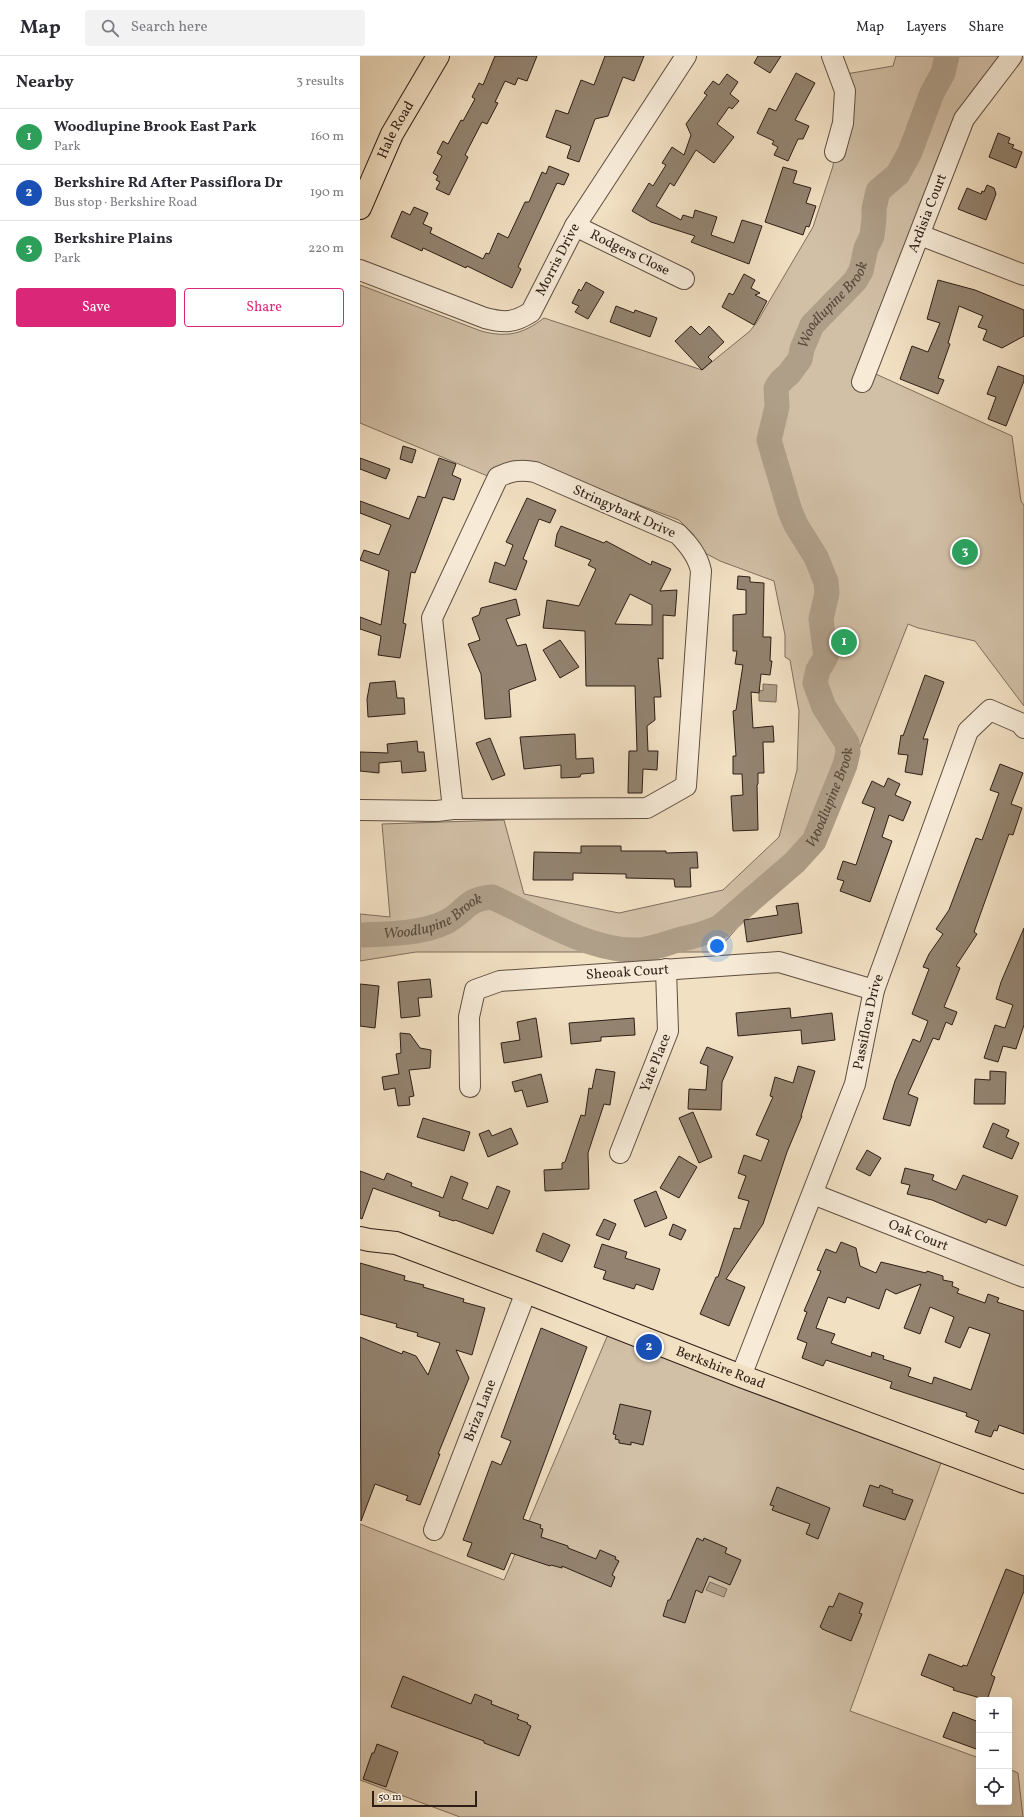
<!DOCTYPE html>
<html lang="en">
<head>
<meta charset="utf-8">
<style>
  body { margin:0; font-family:Vollkorn,serif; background:#f2f2f3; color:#2b2b33 }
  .controls { position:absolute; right:12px; bottom:12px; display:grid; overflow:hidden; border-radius:4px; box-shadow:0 4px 16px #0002 }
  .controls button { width:36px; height:36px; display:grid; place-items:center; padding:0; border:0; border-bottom:1px solid #e1e1e2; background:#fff; color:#2b2b33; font:20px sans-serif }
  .scale { position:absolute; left:12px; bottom:10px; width:105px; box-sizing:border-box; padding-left:4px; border:2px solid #2d1e16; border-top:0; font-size:11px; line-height:14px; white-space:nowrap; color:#2d1e16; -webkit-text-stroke:3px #f7ebd8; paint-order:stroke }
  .you { position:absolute; left:357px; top:890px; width:14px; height:14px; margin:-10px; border:3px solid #fff; border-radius:50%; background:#1a73e8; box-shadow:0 0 0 6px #1a73e833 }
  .badge { display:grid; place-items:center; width:26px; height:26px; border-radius:50%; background:#db2777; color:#fff; font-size:13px; font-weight:700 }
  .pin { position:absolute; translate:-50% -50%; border:2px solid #fff; box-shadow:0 1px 4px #0006 }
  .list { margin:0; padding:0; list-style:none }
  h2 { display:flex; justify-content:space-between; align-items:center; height:52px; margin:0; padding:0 16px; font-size:17px }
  h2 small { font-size:13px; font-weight:400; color:#7c7c81 }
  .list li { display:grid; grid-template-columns:26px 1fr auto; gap:12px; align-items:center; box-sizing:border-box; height:56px; padding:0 16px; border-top:1px solid #e1e1e2 }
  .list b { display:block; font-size:15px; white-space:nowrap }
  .list p { margin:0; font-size:13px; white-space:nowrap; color:#7c7c81 }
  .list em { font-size:13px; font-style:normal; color:#7c7c81 }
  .actions { display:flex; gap:8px; padding:12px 16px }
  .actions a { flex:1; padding:9px 0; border:1px solid #db2777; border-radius:4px; text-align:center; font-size:14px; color:#db2777 }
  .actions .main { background:#db2777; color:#fff }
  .icon { flex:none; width:22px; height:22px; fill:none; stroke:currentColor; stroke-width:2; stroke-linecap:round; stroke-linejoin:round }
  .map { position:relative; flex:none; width:664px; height:1761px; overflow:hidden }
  header { display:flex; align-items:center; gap:24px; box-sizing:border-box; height:56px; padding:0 20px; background:#fff; border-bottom:1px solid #e1e1e2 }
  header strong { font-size:19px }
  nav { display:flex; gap:22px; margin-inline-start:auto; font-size:14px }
  .search { width:280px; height:36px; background:#f2f2f3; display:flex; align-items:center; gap:10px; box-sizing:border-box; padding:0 14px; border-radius:4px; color:#7c7c81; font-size:15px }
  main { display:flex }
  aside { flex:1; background:#fff }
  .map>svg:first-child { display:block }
  .green { fill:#d1bfa6; stroke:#7f6e5e }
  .water { fill:#af9e88; stroke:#7b6b5a }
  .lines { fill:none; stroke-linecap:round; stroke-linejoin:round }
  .river { stroke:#af9e88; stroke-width:25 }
  .building { fill:#938370; stroke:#2d1e16; fill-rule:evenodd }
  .minor-casing { stroke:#5e4e41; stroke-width:22 }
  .major-casing { stroke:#2d1e16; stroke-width:24 }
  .minor { stroke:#f7ebd8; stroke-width:20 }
  .major { stroke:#f2e0c3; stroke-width:22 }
  .labels { text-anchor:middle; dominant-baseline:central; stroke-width:4; stroke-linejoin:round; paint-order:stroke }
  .street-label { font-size:14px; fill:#2d1e16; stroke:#f7ebd8 }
  .water-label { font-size:15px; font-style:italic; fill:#5a4b3e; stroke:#f7ebd8 }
</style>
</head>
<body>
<header>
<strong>Map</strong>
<div class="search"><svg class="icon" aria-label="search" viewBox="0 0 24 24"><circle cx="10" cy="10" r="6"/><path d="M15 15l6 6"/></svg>Search here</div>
<nav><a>Map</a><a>Layers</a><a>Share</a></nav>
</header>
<main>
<aside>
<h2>Nearby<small>3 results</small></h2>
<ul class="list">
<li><span class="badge" style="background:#2e9e5b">1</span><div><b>Woodlupine Brook East Park</b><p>Park</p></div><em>160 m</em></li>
<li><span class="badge" style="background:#1a4fb4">2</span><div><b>Berkshire Rd After Passiflora Dr</b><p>Bus stop · Berkshire Road</p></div><em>190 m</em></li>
<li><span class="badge" style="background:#2e9e5b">3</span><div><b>Berkshire Plains</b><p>Park</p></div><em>220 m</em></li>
</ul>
<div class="actions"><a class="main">Save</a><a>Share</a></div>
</aside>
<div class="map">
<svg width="664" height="1761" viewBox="0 0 664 1761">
  <rect width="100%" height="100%" fill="#f2e0c3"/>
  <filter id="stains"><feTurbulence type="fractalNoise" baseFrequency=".005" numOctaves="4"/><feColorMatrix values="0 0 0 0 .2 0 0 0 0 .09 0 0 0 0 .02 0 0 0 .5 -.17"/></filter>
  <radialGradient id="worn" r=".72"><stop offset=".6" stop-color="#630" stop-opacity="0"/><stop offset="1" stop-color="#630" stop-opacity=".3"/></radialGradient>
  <g class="green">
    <path d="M536 0H651L604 63 507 314 652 380 661 445 664 449V650L615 585 558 572 548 568 489 719 447 809 406 839 356 896H56L0 905V858L30 861 22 768 144 764 164 838 259 857 363 834 419 781 437 714 439 655 430 604 425 601V579L414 525 360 505 343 496 333 478 319 464 195 417 130 421 0 367V229L121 275C147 282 163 278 184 262L342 314 390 275 397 266 453 171 473 110 480 19 533 10Z"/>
    <polygon points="252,1269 585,1396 490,1655 619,1702 619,1746 649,1746 649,1713 658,1717 663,1761 100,1761 0,1724 0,1468 144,1524"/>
  </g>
  <g class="water">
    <polygon points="403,628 417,629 416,646 399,645 399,634 403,635"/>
    <polygon points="350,1526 367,1533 364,1541 346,1534"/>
  </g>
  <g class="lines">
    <path class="river" id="s1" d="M0 879C26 878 62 878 86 866 106 856 105 843 132 841 174 860 229 895 276 894 291 894 304 888 318 884 333 880 347 878 361 870L435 806 454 785 485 709 488 696 487 687 464 651 455 627 458 614 466 601 461 563 467 537 466 526 456 501 436 469 430 455 409 384 417 351 416 332 421 325 429 318 440 303 442 293 452 269 495 225 501 215 506 192 512 180 514 162V153L518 135 538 118 550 96 572 37 583 17 587 0"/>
  </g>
  <g class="building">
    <polygon points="135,0 177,0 167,25 158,22 155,29 145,25 135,46 138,47 127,68 122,66 105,99 108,101 89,139 76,133 80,126 76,124 78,120 73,117 82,100 77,97 83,85 88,88 101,64 103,65 115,43 112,41 119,27 123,29"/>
    <polygon points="245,0 284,0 274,25 263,21 248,60 235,63 219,106 207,102 211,90 186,81 196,54 208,58 221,24 234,29"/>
    <polygon points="398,0 421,0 410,17 394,7"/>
    <polygon points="436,17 455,27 435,64 449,70 443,83 438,83 428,105 414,99 418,91 412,88 414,85 397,77 409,52 416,55"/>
    <polygon points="367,18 378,26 370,38 379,45 372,53 369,51 357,68 374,81 354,107 336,94 314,130 310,127 296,150 321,164 323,159 333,162 335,154 357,161 351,179 374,187 382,164 402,170 389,208 331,186 335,180 291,166 272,155 289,127 293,130 306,109 302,107 312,91 324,99 331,79 326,68 347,39 344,37 353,25 359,29"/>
    <polygon points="638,77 650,82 648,87 654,89 652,92 662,96 656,112 629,101"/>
    <polygon points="189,110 209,118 204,129 197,127 158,211 161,213 152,232 107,210 106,212 63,192 62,195 31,181 42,155 50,159 54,151 68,157 63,168 72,172 70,177 123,203 126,197 129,198 138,177 148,182 165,146 169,146 182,116 186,118"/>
    <polygon points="423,111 437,115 433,127 451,132 446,147 456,150 449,171 446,170 443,179 405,166"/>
    <polygon points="627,129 634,132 636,138 626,164 598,153 607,132 621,138 622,135 624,136"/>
    <polygon points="384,218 395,224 391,232 400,237 395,239 407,245 394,269 362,251 369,237 373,239"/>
    <polygon points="578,224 615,234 664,254 664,280 642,292 623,284 627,274 618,271 623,260 599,250 588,287 590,288 578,322 584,324 578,338 540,323 552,290 568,296 580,267 567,263"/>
    <polygon points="226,226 244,236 228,263 215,256 219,250 212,247 219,233 221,235"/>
    <polygon points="256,250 274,257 275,254 297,262 290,281 250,266"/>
    <polygon points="331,270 340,279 349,270 364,286 348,301 352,305 342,314 315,285"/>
    <polygon points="638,310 664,320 664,325 646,370 628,363 636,341 627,338"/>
    <polygon points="43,390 56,394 52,407 40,403"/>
    <polygon points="0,402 30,413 26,423 0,413"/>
    <polygon points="79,402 96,408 92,419 101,423 94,444 83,441 55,517 51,516 43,567 46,568 40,602 18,599 21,580 0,573 0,561 21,569 29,515 0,504 4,494 19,499 31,469 0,457 0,445 49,463 58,440 65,442"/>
    <polygon points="167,442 196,454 190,467 179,463 163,503 167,505 156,534 129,526 135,506 145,510 153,489 146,486"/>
    <path d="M201 470 244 487 246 485 291 509 292 505 311 513 300 535 317 534 315 560 303 559V603L298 602 301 641H294L295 664 287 670 288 695H298L297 714 283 713 282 737H268L269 695H277L275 630H226L225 575 183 572 187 544 219 550 236 513 228 509 231 504 195 490 197 478ZM270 538 292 549V569L255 568Z"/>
    <polygon points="378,520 390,521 390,526 404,527 403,581 411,581 410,605 412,605 410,619 401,618 399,637 391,636 393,672 413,670 414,686 403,686 404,717 398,717 398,728 397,729 398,774 373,775 371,740 383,739 382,718 373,718 373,700 376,700 373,655 376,654 383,609 375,608 377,595 373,595 373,559 386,558 386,534 377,533"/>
    <polygon points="156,543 160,559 146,563 157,590 166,588 176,624 149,634 151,661 125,663 121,618 108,588 120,584 112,562 119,559 121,552"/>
    <polygon points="200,584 219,611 200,622 183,594"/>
    <polygon points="565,619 584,626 563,683 568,683 562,719 545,716 548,699 538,698 541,679 543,680"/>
    <polygon points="35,625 37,642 44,642 45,658 8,661 7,643 10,627"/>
    <polygon points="215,678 216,703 233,702 234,717 221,718 220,721 201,722 201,709 164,713 160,681"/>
    <polygon points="130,682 145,719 132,724 116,687"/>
    <polygon points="57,685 58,696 64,696 66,715 42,717 41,705 19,707 19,717 0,715 0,696 28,697 27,688"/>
    <polygon points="640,708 663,717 651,748 662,752 653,779 649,778 614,876 617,878 596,910 600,912 584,951 597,956 592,969 586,966 579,984 573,982 548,1038 558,1042 550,1070 523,1063 535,1025 553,983 560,986 568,965 552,958 569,913 563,911 569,898 583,878 576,873 589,854 616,782 622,784 639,737 630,734"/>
    <polygon points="528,722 540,728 535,739 551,746 543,765 529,759 522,781 532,785 510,846 480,835 484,825 477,823 483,805 496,809 515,752 502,747 512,725 524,731"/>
    <polygon points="221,790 261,790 261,795 306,795 306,797 337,796 338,812 330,812 331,831 315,831 314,823 266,822 266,818 213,817 213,824 173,824 174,796 221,797"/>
    <polygon points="438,847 442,877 387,886 384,864 418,859 416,850"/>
    <polygon points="664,872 664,969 656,993 643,990 638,1006 624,1002 635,969 645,972 653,949 636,943 641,926"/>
    <polygon points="70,923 72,941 58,942 60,960 41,962 38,926"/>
    <polygon points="0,928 19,930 15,972 0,970"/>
    <polygon points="430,952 431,962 472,957 475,984 442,988 441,974 378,980 376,957"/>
    <polygon points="176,962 182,1001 144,1007 141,987 160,984 157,966"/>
    <polygon points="274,962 275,979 241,981 241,985 211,988 209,967"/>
    <polygon points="40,977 50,978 60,992 71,994 70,1012 49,1014 54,1040 49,1041 50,1049 38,1050 35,1032 24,1034 22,1021 39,1018 36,998 41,997"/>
    <polygon points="347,991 373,1001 362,1026 361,1054 328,1053 329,1033 346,1034 348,1010 340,1007"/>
    <polygon points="438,1010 455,1015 441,1060 442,1060 427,1096 403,1168 366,1223 385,1231 369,1270 340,1258 356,1221 358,1221 374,1172 380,1173 389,1145 378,1142 386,1120 378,1117 384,1099 401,1105 409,1084 396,1079 413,1041 410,1040 415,1021 433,1027"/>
    <polygon points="236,1013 255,1016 250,1049 244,1048 228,1097 229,1133 185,1135 184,1114 202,1113 202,1107 205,1106 221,1059 225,1060 229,1032 232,1033"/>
    <polygon points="630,1015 646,1016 645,1048 614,1048 615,1023 630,1024"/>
    <polygon points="181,1018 188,1046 167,1051 162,1034 155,1036 152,1026"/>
    <polygon points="333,1056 352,1101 339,1107 319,1062"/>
    <polygon points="63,1062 110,1076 104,1095 57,1081"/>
    <polygon points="633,1067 649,1074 646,1081 659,1087 652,1103 623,1091"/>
    <polygon points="151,1072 158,1088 128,1101 119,1078 129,1074 132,1080"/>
    <polygon points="507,1094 521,1102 510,1120 496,1113"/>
    <polygon points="319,1100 337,1111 319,1142 300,1132"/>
    <polygon points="545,1112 574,1119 572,1124 596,1134 603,1119 658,1140 646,1170 628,1163 626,1167 572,1144 547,1138 550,1129 541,1127"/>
    <polygon points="0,1115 24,1124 27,1117 52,1127 51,1130 83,1142 91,1120 108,1127 102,1143 128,1153 137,1130 150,1135 133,1178 95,1164 94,1165 79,1160 80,1156 13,1132 2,1163 0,1162"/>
    <polygon points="296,1135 307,1162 285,1171 274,1144"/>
    <polygon points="244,1163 256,1168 249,1184 236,1179"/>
    <polygon points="313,1168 326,1174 321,1184 309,1179"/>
    <polygon points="183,1177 210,1189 202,1206 176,1195"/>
    <path d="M481 1186 496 1192 500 1210 516 1217 521 1206 566 1217 567 1215 583 1220V1224L593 1226 592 1230 599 1233 597 1237 625 1247 628 1238 639 1242 637 1246 664 1255V1378L639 1369 637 1375 634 1374 631 1381 615 1376 619 1365 606 1360 607 1357 530 1332 532 1326 466 1304 463 1310 442 1302 447 1287 437 1283 447 1256 444 1255 461 1215 457 1214 466 1193 476 1197ZM561 1228 544 1272 560 1278 570 1251 594 1261 585 1286 600 1292 609 1271 630 1278 611 1334 574 1321 572 1328 548 1320 551 1312 523 1303 524 1300 512 1296 511 1301 471 1287 475 1278 456 1272 468 1241 485 1247 487 1241 519 1253 526 1233 536 1238Z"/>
    <polygon points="242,1188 267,1196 265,1202 300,1213 293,1234 276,1228 274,1233 243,1223 246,1215 234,1211"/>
    <polygon points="0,1207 45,1220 44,1224 64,1229 63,1231 104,1243 103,1246 125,1252 112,1299 96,1294 109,1322 78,1398 80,1398 60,1449 46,1444 48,1440 15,1428 1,1465 0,1281 42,1298 43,1295 56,1300 68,1319 80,1287 57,1280 58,1277 36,1271 37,1268 0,1258"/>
    <polygon points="181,1272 227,1291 163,1463 181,1469 180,1472 183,1473 181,1481 208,1490 208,1492 236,1503 240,1494 256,1501 255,1503 259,1505 252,1519 255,1521 251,1531 202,1510 202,1512 191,1509 190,1510 151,1497 144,1514 107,1500 112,1487 103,1484 132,1405 141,1409 151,1385 141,1381"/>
    <polygon points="260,1348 291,1355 283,1389 271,1386 271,1389 259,1387 259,1384 255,1383 256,1379 253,1378"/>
    <polygon points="510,1429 519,1432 520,1429 533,1434 532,1437 553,1444 545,1464 503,1450"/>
    <polygon points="417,1431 470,1452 458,1483 446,1478 450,1468 412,1454 414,1450 410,1449"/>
    <polygon points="337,1482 343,1485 344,1482 367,1492 365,1497 381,1504 370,1529 349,1520 342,1537 336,1534 325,1567 303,1560 308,1544 310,1544"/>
    <polygon points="646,1513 664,1520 664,1535 631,1619 635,1621 627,1644 593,1634 594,1632 561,1619 569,1598 602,1611 603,1609 607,1610"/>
    <polygon points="479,1537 503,1547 499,1557 502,1558 491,1585 462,1573 462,1572 460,1571 469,1550 473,1551"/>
    <polygon points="43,1620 111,1648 115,1638 132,1645 131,1648 159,1659 157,1663 168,1667 167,1668 171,1670 159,1700 124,1687 124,1685 31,1651"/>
    <polygon points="593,1656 619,1666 619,1694 583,1681"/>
    <polygon points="17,1688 38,1696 26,1731 3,1723 12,1697 14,1697"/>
  </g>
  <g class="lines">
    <g class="minor-casing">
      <g id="minor">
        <polyline points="472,0 485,35 483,67 475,96"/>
        <path id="s2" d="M215 170 324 223"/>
        <polyline points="560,179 664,219"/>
        <path id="s3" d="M0 214 125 262C144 267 154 267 171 256L215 170 326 0"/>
        <path id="s4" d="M502 326 604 63 652 0"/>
        <path d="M0 754 77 755 93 753 287 752 326 730 341 515C338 500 329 489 318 478L175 416C160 413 151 415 138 421L72 562 93 753"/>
        <path id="s5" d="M110 1031 109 961 115 934 140 925 419 906 514 934"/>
        <path id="s6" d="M260 1097 308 975 306 913"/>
        <path id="s7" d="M453 1138 664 1221"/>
        <path id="s8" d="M381 1320 495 1028 514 934 608 675 630 654 660 667 664 672"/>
        <path id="s9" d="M74 1474 166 1236"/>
      </g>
    </g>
    <g class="major-casing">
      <g id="major">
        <path id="s10" d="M0 152 32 78 78 0"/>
        <path id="s11" d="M0 1182 9 1184 36 1187 166 1236 381 1320 664 1426"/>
      </g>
    </g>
    <use href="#minor" class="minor"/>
    <use href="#major" class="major"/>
  </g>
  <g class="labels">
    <g class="street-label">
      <text stroke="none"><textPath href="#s10" startOffset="86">Hale Road</textPath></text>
      <text stroke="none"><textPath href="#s4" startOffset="181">Ardisia Court</textPath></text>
      <text stroke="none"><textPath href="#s2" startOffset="61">Rodgers Close</textPath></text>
      <text stroke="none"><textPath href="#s3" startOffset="241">Morris Drive</textPath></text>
      <text transform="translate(264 456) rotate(24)">Stringybark Drive</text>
      <text stroke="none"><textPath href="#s5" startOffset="252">Sheoak Court</textPath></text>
      <text stroke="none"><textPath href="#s8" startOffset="377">Passiflora Drive</textPath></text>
      <text stroke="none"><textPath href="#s6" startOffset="97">Yate Place</textPath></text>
      <text stroke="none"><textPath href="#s7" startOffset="113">Oak Court</textPath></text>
      <text stroke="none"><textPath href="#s11" startOffset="384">Berkshire Road</textPath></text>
      <text stroke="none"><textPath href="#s9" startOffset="128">Briza Lane</textPath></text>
    </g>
    <g class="water-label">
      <text stroke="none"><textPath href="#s1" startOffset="1098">Woodlupine Brook</textPath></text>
      <text stroke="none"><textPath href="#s1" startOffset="557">Woodlupine Brook</textPath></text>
      <text stroke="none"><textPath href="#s1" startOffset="77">Woodlupine Brook</textPath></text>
    </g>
  </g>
  <rect width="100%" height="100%" filter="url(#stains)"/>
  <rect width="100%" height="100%" fill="url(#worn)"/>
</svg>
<div class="controls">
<button>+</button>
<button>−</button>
<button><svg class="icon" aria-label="locate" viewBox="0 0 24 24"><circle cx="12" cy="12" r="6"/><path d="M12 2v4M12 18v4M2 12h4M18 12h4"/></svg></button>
</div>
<div class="scale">50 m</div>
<div class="you"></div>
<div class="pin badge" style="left:484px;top:586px;background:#2e9e5b">1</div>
<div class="pin badge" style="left:289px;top:1291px;background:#1a4fb4">2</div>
<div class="pin badge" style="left:605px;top:496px;background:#2e9e5b">3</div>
</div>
</main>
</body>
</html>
